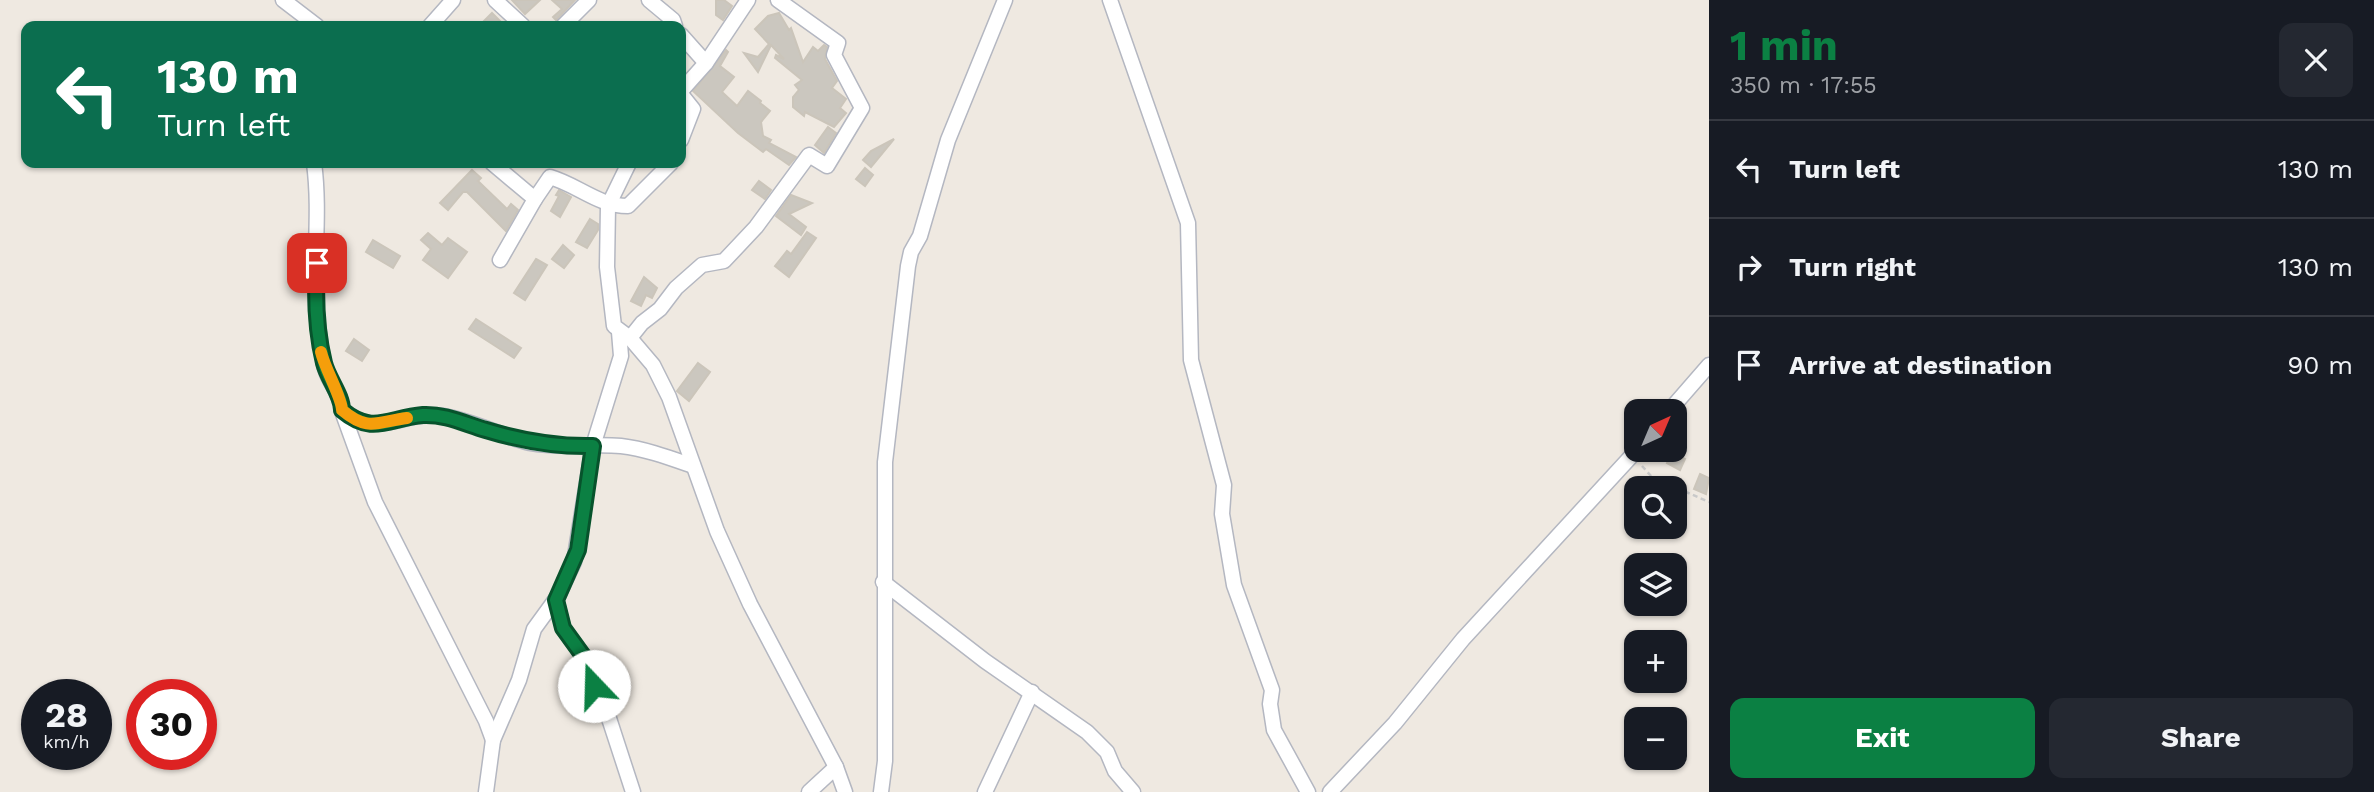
<!DOCTYPE html>
<html lang="en">
<head>
<meta charset="utf-8">
<style>
  body { margin:0; font-family:"Work Sans",sans-serif; background:#242831; color:#f1f3f6; height:100vh; display:flex; flex-direction:column; font-size:26px; white-space:nowrap }
  * { box-sizing:border-box; margin:0 }
  p { font-size:23px; color:#9ea1a6 }
  .icon { flex:none; width:38px; height:38px; fill:none; stroke:currentColor; stroke-width:2; stroke-linecap:round; stroke-linejoin:round }
  .map { position:relative; flex:1; overflow:hidden }
  .drawer { display:flex; flex-direction:column; background:#171b24; width:665px }
  .drawer>* { flex:none }
  .hud { position:absolute; left:21px; top:21px; width:665px; height:147px; border-radius:14px; box-shadow:0 2px 5px #0004; background:#0b6e4f; color:#fff; overflow:hidden }
  .needle { width:46px; rotate:44deg }
  .buttons { position:absolute; left:1624px; top:399px; display:grid; gap:14px }
  .buttons a { display:grid; place-items:center; width:63px; height:63px; border-radius:14px; background:#171b24; box-shadow:0 2px 5px #0004; font-size:35px }
  .speed { position:absolute; left:21px; top:679px; display:flex; gap:14px; font-size:35px; font-weight:700; text-align:center }
  .speed>* { display:grid; place-content:center; width:91px; height:91px; border-radius:50%; background:#171b24; box-shadow:0 2px 5px #0004; line-height:1 }
  .speed small { font-size:18px; font-weight:400 }
  .speed .limit { border:10px solid #d22; background:#fff; color:#111 }
  .pin { position:absolute; display:grid; place-items:center; width:60px; height:60px; color:#fff; margin:-30px; border-radius:14px; box-shadow:0 4px 10px #0006 }
  .me { position:absolute; width:77px; margin:-38px; rotate:339deg; stroke-linejoin:round; filter:drop-shadow(0 0 5px #0008) }
  .turn { display:flex; align-items:center; gap:24px; height:147px; padding:0 21px; font-size:32px }
  .turn .icon { width:91px; height:91px; stroke-width:2.5 }
  .turn b { display:block; font-size:49px; line-height:60px }
  .round { display:grid; place-items:center; flex:none; width:74px; height:74px; border-radius:14px; background:#242831 }
  .overview { display:flex; align-items:center; justify-content:space-between; height:119px; padding:0 21px }
  h1 { font-size:42px; font-weight:700; line-height:52px; color:#0b8043 }
  .primary-button { display:flex; gap:14px; margin-top:auto; padding:14px 21px }
  .primary-button a { flex:1; height:80px; border-radius:14px; background:#0b8043; color:#fff; font-size:28px; font-weight:700; line-height:80px; text-align:center }
  .primary-button a+a { background:#242831; color:#f1f3f6 }
  ul { padding:0; list-style:none }
  li { display:flex; align-items:center; gap:21px; height:98px; padding:0 21px; border-top:2px solid #363941 }
  li div { flex:1 }
  li b { display:block; font-size:26px }
  li em { font-style:normal }
  main { display:flex; flex:1; min-height:0 }
  .map>svg:first-child { display:block }
  .building { fill:#cbc7bf; stroke:#cbc5ba; stroke-width:2 }
  .lines { fill:none; stroke-linecap:round; stroke-linejoin:round }
  .minor-casing { stroke:#b4b7c1; stroke-width:17 }
  .path { stroke:#c9c9c9; stroke-width:2.5; stroke-dasharray:5 3.5; stroke-linecap:butt }
  .minor { stroke:#fff; stroke-width:14 }
  .route-casing { stroke:#07532c; stroke-width:18 }
  .route { stroke:#0b8043; stroke-width:12 }
  .slow { stroke:#f59e0b; stroke-width:12 }
</style>
</head>
<body>
<main>
<div class="map">
<svg width="1709" height="792" viewBox="0 0 1709 792">
  <rect width="100%" height="100%" fill="#efe9e1"/>
  <!-- building -->
  <g class="building">
    <path d="M512,0h28l-15,14z"/>
    <path d="M552,0h23l-19,20 -3,-3 9,-8z"/>
    <path d="M716,0h8l8,6 -9,14 -7,-5z"/>
    <path d="M492,13l13,13h-26z"/>
    <path d="M779,13l10,17 2,-2 12,34 10,-15 5,4 6,-6 3,2 -2,12 12,22 -5,7 14,11 -6,9 6,5 -12,14 -29,-15 -1,4 -11,-9v-10l6,-7 -4,-5 7,-5 -27,-22 1,-3 8,4 -13,-14 -13,27 -14,-19 14,4 11,-13 -14,-15 13,-13z"/>
    <path d="M726,50l2,2 -8,14 14,11 -12,15 15,14 11,-15 13,10 -1,2 10,8 -9,11 2,14 8,4 -2,3 27,14 -7,8 -23,-16 -3,3 -25,-19 -45,-42z"/>
    <path d="M828,127l8,6 -12,20 -9,-8z"/>
    <path d="M894,139l-23,28 -8,-7 8,-9z"/>
    <path d="M865,168l8,7 -8,11 -9,-7z"/>
    <path d="M472,170l9,8 -3,3 29,28 4,-5 7,6 -12,21 -39,-39h-4l-15,18 -8,-7z"/>
    <path d="M759,181l12,9 -6,9 -13,-9z"/>
    <path d="M559,190l12,7 -11,20 -9,-6 8,-15 -3,-1z"/>
    <path d="M791,195l21,8 -23,11 17,13 -5,8 -25,-19z"/>
    <path d="M590,219l8,5v6l-11,18 -11,-6z"/>
    <path d="M807,232l9,6 -27,39 -14,-11 12,-15 4,3z"/>
    <path d="M428,233l14,12 6,-7 19,14 -19,26 -25,-18 8,-11 -10,-9z"/>
    <path d="M373,240l27,16 -7,12 -27,-16z"/>
    <path d="M563,245l11,10 -10,13 -12,-9z"/>
    <path d="M536,259l11,6 -22,35 -11,-7z"/>
    <path d="M644,277l13,11 -5,10 -6,-3 -5,11 -10,-5z"/>
    <path d="M476,319l45,29 -7,10 -45,-29z"/>
    <path d="M354,339l15,11 -7,11 -16,-10z"/>
    <path d="M698,363l12,9 -21,29 -12,-10z"/>
    <path d="M1673,453l12,6 -5,11 -13,-7z"/>
    <path d="M1700,474l9,4 -3,16 -12,-5z"/>
  </g>
  <g class="lines">
    <defs>
      <g id="minor">
        <path d="M283,0l34,26"/>
        <path d="M495,0l28,26"/>
        <path d="M649,0l24,20 2,6"/>
        <path d="M1110,0l78,223 3,137 33,125 -2,29 12,71 38,105 -2,14 4,26 34,62"/>
        <path d="M430,26l23,-26"/>
        <path d="M563,26l26,-26"/>
        <path d="M681,35l25,28"/>
        <path d="M681,91l25,-28 42,-63"/>
        <path d="M681,94l12,15 -12,31"/>
        <path d="M314,163c7,52 -2,103 3,155 2,18 4,36 9,53 4,13 16,25 16,39 36,30 60,0 101,6 30,5 58,20 87,27 31,6 61,0 91,3 25,3 49,12 72,20"/>
        <path d="M492,163l43,36 15,-22c28,8 48,29 78,29l43,-43"/>
        <path d="M629,163l-21,43 -1,61 7,59 16,12 23,27 16,32 48,134 33,73 86,163 9,25"/>
        <path d="M500,260l35,-61"/>
        <path d="M630,338l12,-15 18,-14 16,-21 26,-23 22,-4 32,-34 53,-72 18,11 35,-58 -28,-53 4,-12 -60,-43"/>
        <path d="M342,411l33,91 111,219 7,19"/>
        <path d="M1669,411l40,-46"/>
        <path d="M883,582l102,79 102,71 20,20 8,19 18,21"/>
        <path d="M556,599l7,29 21,29 12,34 8,12 29,89"/>
        <path d="M486,792l7,-52 26,-60 15,-51 24,-33 16,-34 19,-116 28,-90 -2,-24"/>
        <path d="M809,792l27,-25"/>
        <path d="M881,792l4,-31v-299l23,-196 3,-14 9,-16 28,-96 57,-140"/>
        <path d="M985,792l47,-100"/>
        <path d="M1330,792l65,-69 68,-84 174,-189"/>
      </g>
    </defs>
    <!-- minor casing -->
    <use href="#minor" class="minor-casing"/>
    <!-- path -->
    <path class="path" d="M1642,466l10,11 57,25"/>
    <!-- minor -->
    <use href="#minor" class="minor"/>
  </g>
  <g class="lines">
    <defs>
      <path id="route" d="M317,263c-2,33 -1,68 7,100 4,16 18,32 18,47 31,26 46,8 81,5 23,-1 42,9 63,15 36,11 69,17 107,16l-15,104 -22,50 7,28 21,29 10,29"/>
    </defs>
    <!-- route casing -->
    <use href="#route" class="route-casing"/>
    <!-- route -->
    <use href="#route" class="route"/>
    <!-- slow -->
    <path class="slow" d="M321,352c4,17 21,46 21,58 26,22 35,12 65,8"/>
  </g>
</svg>
<div class="buttons">
<a><svg class="needle" viewBox="-14 -14 28 28"><path d="M0-13l5 13h-10z" fill="#e53935"/><path d="M0 13l5-13h-10z" fill="#9ea1a6"/></svg></a>
<a><svg class="icon" aria-label="search" viewBox="0 0 24 24"><circle cx="10" cy="10" r="6"/><path d="M15 15l6 6"/></svg></a>
<a><svg class="icon" aria-label="layers" viewBox="0 0 24 24"><path d="M12 4l9 5-9 5-9-5zM3 14l9 5 9-5"/></svg></a>
<a>+</a>
<a>−</a>
</div>
<div class="speed"><div>28<small>km/h</small></div><div class="limit">30</div></div>
<div class="pin" style="left:317px;top:263px;background:#d93025"><svg class="icon" aria-label="arrive" viewBox="0 0 24 24"><path d="M6 21V4h12l-3 4 3 4H6"/></svg></div>
<svg class="me" style="left:594px;top:686px" viewBox="-20 -20 40 40"><circle r="19" fill="#fff"/><path d="M0-13L10 11 0 6-10 11z" fill="#0b8043"/></svg>
<div class="hud">
<div class="turn"><svg class="icon" aria-label="left" viewBox="0 0 24 24"><path d="M17 20v-9H6M10 6l-5 5 5 5"/></svg><div><b>130 m</b>Turn left</div></div>
</div>
</div>
<section class="drawer">
<div class="overview"><div><h1>1 min</h1><p>350 m · 17:55</p></div><a class="round"><svg class="icon" aria-label="close" viewBox="0 0 24 24"><path d="M6 6l12 12M18 6L6 18"/></svg></a></div>
<ul>
<li><svg class="icon" aria-label="left" viewBox="0 0 24 24"><path d="M17 20v-9H6M10 6l-5 5 5 5"/></svg><div><b>Turn left</b></div><em>130 m</em></li>
<li><svg class="icon" aria-label="right" viewBox="0 0 24 24"><path d="M7 20v-9h11M14 6l5 5-5 5"/></svg><div><b>Turn right</b></div><em>130 m</em></li>
<li><svg class="icon" aria-label="arrive" viewBox="0 0 24 24"><path d="M6 21V4h12l-3 4 3 4H6"/></svg><div><b>Arrive at destination</b></div><em>90 m</em></li>
</ul>
<div class="primary-button"><a>Exit</a><a>Share</a></div>
</section>
</main>
</body>
</html>
